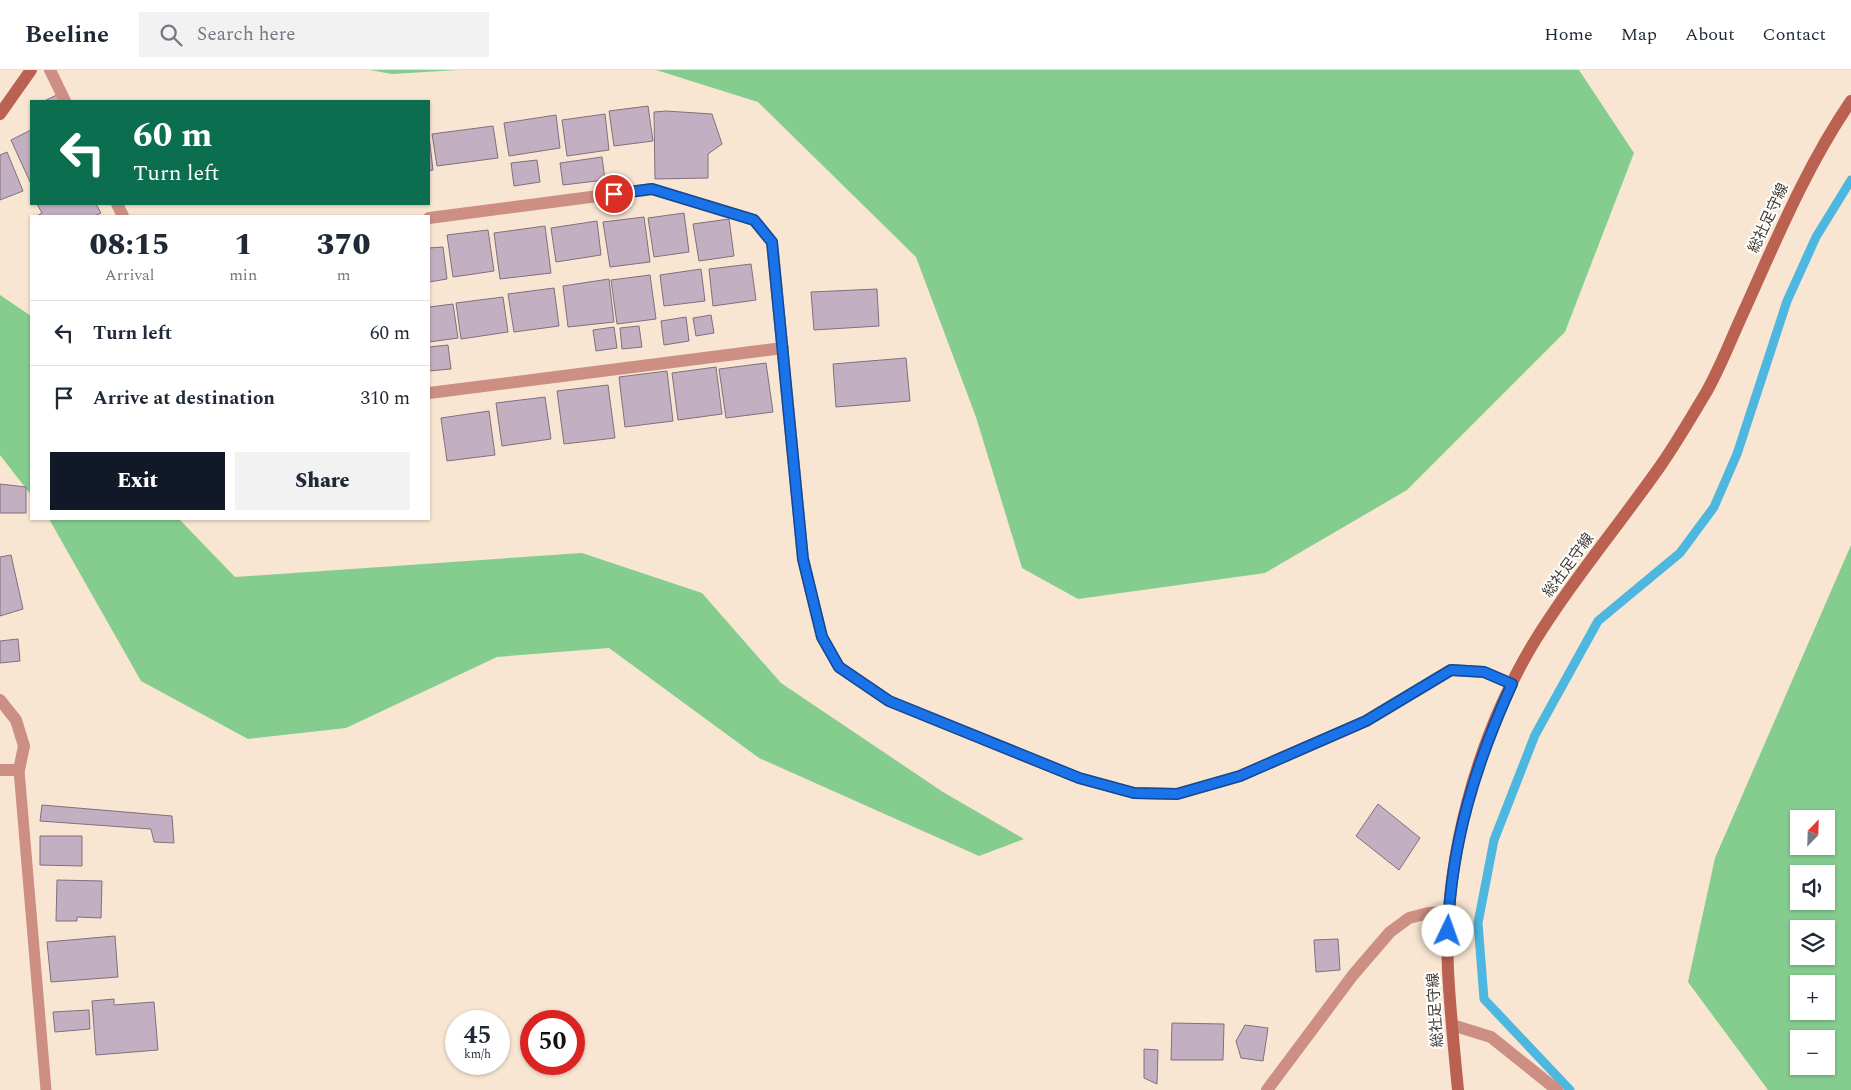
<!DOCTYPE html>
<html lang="en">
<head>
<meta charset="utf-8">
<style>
  body { margin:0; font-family:Spectral,"Noto Sans JP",serif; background:#f2f2f3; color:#1f2937; height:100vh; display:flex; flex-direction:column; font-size:19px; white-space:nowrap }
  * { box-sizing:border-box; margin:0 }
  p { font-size:16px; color:#747a83 }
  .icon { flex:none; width:28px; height:28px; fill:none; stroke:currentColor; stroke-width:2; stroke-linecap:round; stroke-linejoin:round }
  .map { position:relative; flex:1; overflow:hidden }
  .details { position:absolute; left:30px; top:145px; width:400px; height:305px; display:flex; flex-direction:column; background:#fff; border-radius:0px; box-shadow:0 1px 4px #0004 }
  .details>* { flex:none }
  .guide { position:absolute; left:30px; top:30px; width:400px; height:105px; border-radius:0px; box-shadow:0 1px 4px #0004; background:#0b6e4f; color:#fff; overflow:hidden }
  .needle { width:32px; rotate:23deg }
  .buttons { position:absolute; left:1790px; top:740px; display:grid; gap:10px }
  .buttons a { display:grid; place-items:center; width:45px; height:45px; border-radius:0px; background:#fff; box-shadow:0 1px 4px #0004; font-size:25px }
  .speed { position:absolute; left:445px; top:940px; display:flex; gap:10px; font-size:25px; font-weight:700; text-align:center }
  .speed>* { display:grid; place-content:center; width:65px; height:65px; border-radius:50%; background:#fff; box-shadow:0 1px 4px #0004; line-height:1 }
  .speed small { font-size:12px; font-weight:400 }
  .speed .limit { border:8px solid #d22; background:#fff; color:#111 }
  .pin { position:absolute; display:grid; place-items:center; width:42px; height:42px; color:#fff; margin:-21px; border:2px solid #fff; border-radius:50%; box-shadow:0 1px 5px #0007 }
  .me { position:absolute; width:55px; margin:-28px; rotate:3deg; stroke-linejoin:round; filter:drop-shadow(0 0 4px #0008) }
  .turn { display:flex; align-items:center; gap:18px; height:105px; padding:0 20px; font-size:22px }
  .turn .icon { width:65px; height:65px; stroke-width:2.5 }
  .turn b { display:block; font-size:35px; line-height:42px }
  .eta { display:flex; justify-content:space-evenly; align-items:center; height:85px; text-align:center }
  .eta b { font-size:30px; font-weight:800; line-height:35px }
  .cta { display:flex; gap:10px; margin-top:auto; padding:10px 20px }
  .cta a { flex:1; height:58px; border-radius:0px; background:#111827; color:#fff; font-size:20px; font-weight:800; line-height:58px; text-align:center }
  .cta a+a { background:#f2f2f3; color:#1f2937 }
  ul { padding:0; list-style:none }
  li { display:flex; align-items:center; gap:15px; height:65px; padding:0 20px; border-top:1px solid #e0e1e3 }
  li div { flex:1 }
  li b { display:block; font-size:19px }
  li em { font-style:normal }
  header { display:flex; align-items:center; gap:30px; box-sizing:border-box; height:70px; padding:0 25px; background:#fff; border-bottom:1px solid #e0e1e3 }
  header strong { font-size:24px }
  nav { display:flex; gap:28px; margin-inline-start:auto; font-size:18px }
  .search { width:350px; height:45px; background:#f2f2f3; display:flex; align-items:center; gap:12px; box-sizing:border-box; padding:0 18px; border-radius:0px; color:#747a83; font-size:19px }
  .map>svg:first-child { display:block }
  .forest { fill:#85cc8f; fill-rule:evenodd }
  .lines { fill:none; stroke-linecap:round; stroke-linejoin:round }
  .stream { stroke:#4db7e0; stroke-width:9 }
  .building { fill:#c3afc2; stroke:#816e7f }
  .lane { stroke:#cd8f83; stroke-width:11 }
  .street { stroke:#cd8f83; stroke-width:12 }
  .secondary { stroke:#ba6151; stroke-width:12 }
  .route-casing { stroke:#114b97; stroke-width:12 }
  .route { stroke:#1a73e8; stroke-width:9 }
  .labels { text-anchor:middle; stroke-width:4; stroke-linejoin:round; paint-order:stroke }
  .street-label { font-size:15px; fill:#413a32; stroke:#fff }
</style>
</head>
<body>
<header>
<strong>Beeline</strong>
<div class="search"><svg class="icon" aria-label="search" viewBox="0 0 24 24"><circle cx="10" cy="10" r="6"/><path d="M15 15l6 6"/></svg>Search here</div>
<nav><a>Home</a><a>Map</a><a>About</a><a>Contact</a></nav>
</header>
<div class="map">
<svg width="1851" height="1020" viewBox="0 0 1851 1020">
  <rect width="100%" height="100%" fill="#f9e6d2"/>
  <!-- forest -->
  <g class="forest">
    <path d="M370,0h88l-66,4z"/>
    <path d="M656,0h923l55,83 -69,179 -158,158 -142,83 -187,26 -56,-31 -46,-151 -60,-160 -158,-155z"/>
    <path d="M0,225l31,21v179l-31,-40z"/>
    <path d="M49,449h130l56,58 347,-24 120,40 79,90 162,109 81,47 -45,17 -220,-98 -150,-110 -112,9 -151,71 -98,11 -107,-58z"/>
    <path d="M1851,475v545h-83l-80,-108 27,-124zM1799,749h27v27h-27zM1799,804h27v27h-27zM1799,859h27v27h-27zM1799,914h27v27h-27zM1799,969h27v27h-27z"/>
  </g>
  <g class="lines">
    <!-- stream -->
    <path class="stream" d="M1570,1020l-86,-91 -6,-76 16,-83 41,-105 63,-114 82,-68 34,-46 23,-53 50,-153 29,-64 35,-57"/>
  </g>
  <!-- building -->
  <g class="building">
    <path d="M59,24l3,7h-18z"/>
    <path d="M648,36l5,35 -39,5 -5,-35z"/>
    <path d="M666,41l46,3 10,30 -14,10v24l-53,1 -1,-67z"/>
    <path d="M605,44l4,36 -42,6 -5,-36z"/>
    <path d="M556,45l4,33 -51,8 -5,-33z"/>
    <path d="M493,56l5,32 -61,8 -5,-32z"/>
    <path d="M31,60v54l-20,-44z"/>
    <path d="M429,66l4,34 -4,1z"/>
    <path d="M7,82l16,39 -23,9v-45z"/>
    <path d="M602,87l3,23 -42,5 -3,-22z"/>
    <path d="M537,90l3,22 -26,4 -3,-23z"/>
    <path d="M37,134h59l5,9 -7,3h-57l5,-3z"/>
    <path d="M684,143l5,39 -35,5 -6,-39z"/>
    <path d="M644,147l6,45 -40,5 -7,-45z"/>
    <path d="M729,149l5,37 -35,5 -6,-37z"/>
    <path d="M597,151l4,34 -45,7 -5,-34z"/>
    <path d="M545,156l6,47 -51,6 -6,-46z"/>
    <path d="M488,160l6,41 -41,6 -6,-42z"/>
    <path d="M443,177l4,32 -18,3v-34z"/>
    <path d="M751,194l5,36 -43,6 -4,-37z"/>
    <path d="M701,199l4,32 -41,5 -4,-31z"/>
    <path d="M650,205l6,44 -39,5 -6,-44z"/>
    <path d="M609,209l5,43 -46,5 -5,-41z"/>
    <path d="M554,218l5,38 -45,6 -6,-38z"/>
    <path d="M877,219l2,37 -65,4 -3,-38z"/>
    <path d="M503,227l5,35 -47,7 -5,-36z"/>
    <path d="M453,234l5,34 -29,4v-35z"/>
    <path d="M711,245l3,18 -18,3 -3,-18z"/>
    <path d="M686,247l3,24 -25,4 -3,-24z"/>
    <path d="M639,256l3,21 -20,2 -2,-21z"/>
    <path d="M614,257l3,21 -21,3 -3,-21z"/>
    <path d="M448,275l3,24 -22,2v-24z"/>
    <path d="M906,288l4,43 -74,6 -3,-43z"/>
    <path d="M766,293l7,49 -47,6 -7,-49z"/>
    <path d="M716,297l6,47 -44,6 -6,-47z"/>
    <path d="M667,301l6,50 -48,6 -6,-50z"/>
    <path d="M608,315l7,53 -51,6 -7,-53z"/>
    <path d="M545,327l6,42 -49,7 -6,-43z"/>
    <path d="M489,341l6,44 -48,6 -6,-43z"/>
    <path d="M0,414l26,3v26h-26z"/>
    <path d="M11,485l12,54 -23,7v-59z"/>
    <path d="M18,569l2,22 -20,2v-22z"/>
    <path d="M1378,734l42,34 -21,32 -43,-34z"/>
    <path d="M42,735l130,11 2,27 -20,-1 -3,-13 -111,-8z"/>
    <path d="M40,766h42v30l-42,-1z"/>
    <path d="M57,810l45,1 -1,37 -24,-1v4h-21z"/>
    <path d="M115,866l3,41 -67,5 -4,-40z"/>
    <path d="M1338,869l2,31 -24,2 -2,-32z"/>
    <path d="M114,929v6l40,-3 4,48 -62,5 -4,-54z"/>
    <path d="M89,940l1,19 -35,3 -2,-20z"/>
    <path d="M1172,953l52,1 -1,36h-52z"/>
    <path d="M1245,955l23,3 -5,33 -22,-3 -5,-17z"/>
    <path d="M1144,979l14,1 -1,34 -13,-6z"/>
  </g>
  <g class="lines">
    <!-- lane -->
    <path class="lane" d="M19,700l27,320"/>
    <!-- street -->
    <g class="street">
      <path d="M50,0l15,31"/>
      <path d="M117,134l6,12"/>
      <path d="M429,148l223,-29 102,31 18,22 31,317 19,78 17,30 50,34 190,77 55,15 43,1 63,-18 126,-55 85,-51 33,2 28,12"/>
      <path d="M429,323l354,-45"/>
      <path d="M0,630l16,20 8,26 -5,24h-19"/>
      <path d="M1452,955l39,12 66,53"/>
      <path d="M1267,1020l86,-115 37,-43 19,-14 19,-5 21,-1"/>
    </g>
    <!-- secondary -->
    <g class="secondary">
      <path d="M0,44l31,-44"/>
      <path d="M1458,1020c-4,-40 -8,-80 -10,-120 -5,-110 29,-232 85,-326 38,-62 86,-119 128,-179 16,-23 31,-49 46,-74 14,-25 25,-54 37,-80 33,-73 62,-144 107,-210"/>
    </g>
  </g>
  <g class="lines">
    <defs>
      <path id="route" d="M614,124l38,-5 102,31 18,22 31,317 19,78 17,30 50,34 190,77 55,15 43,1 63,-18 126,-55 85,-51 33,2 28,12c-36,79 -61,159 -64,247"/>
    </defs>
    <!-- route casing -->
    <use href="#route" class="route-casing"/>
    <!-- route -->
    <use href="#route" class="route"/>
  </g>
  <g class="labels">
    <!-- street labels -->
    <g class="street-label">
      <text transform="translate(1768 148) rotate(-65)" y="5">総社足守線</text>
      <text transform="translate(1568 495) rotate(-54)" y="5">総社足守線</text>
      <text transform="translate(1435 940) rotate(-94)" y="5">総社足守線</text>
    </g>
  </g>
</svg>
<div class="buttons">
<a><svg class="needle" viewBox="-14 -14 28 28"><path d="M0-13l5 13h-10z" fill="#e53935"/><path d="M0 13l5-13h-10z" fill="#747a83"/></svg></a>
<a><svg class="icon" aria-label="sound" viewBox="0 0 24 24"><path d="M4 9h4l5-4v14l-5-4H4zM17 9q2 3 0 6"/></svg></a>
<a><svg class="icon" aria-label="layers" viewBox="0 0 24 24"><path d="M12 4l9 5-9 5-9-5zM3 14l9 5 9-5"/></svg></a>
<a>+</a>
<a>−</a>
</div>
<div class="speed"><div>45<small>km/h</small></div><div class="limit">50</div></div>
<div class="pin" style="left:614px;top:124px;background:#d93025"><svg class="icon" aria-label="arrive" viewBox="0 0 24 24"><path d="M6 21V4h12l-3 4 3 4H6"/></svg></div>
<svg class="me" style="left:1448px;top:861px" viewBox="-20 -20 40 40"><circle r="19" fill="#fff"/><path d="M0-13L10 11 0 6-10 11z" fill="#1a73e8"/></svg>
<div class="guide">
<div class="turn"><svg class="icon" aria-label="left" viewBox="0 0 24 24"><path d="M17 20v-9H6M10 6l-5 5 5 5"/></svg><div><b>60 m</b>Turn left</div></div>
</div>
<section class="details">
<div class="eta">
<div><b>08:15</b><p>Arrival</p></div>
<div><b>1</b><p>min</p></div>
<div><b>370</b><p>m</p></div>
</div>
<ul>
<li><svg class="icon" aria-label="left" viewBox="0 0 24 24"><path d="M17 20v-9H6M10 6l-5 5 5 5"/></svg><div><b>Turn left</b></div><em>60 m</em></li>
<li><svg class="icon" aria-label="arrive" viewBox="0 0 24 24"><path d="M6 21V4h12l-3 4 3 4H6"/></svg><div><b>Arrive at destination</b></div><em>310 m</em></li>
</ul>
<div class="cta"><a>Exit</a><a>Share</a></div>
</section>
</div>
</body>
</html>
